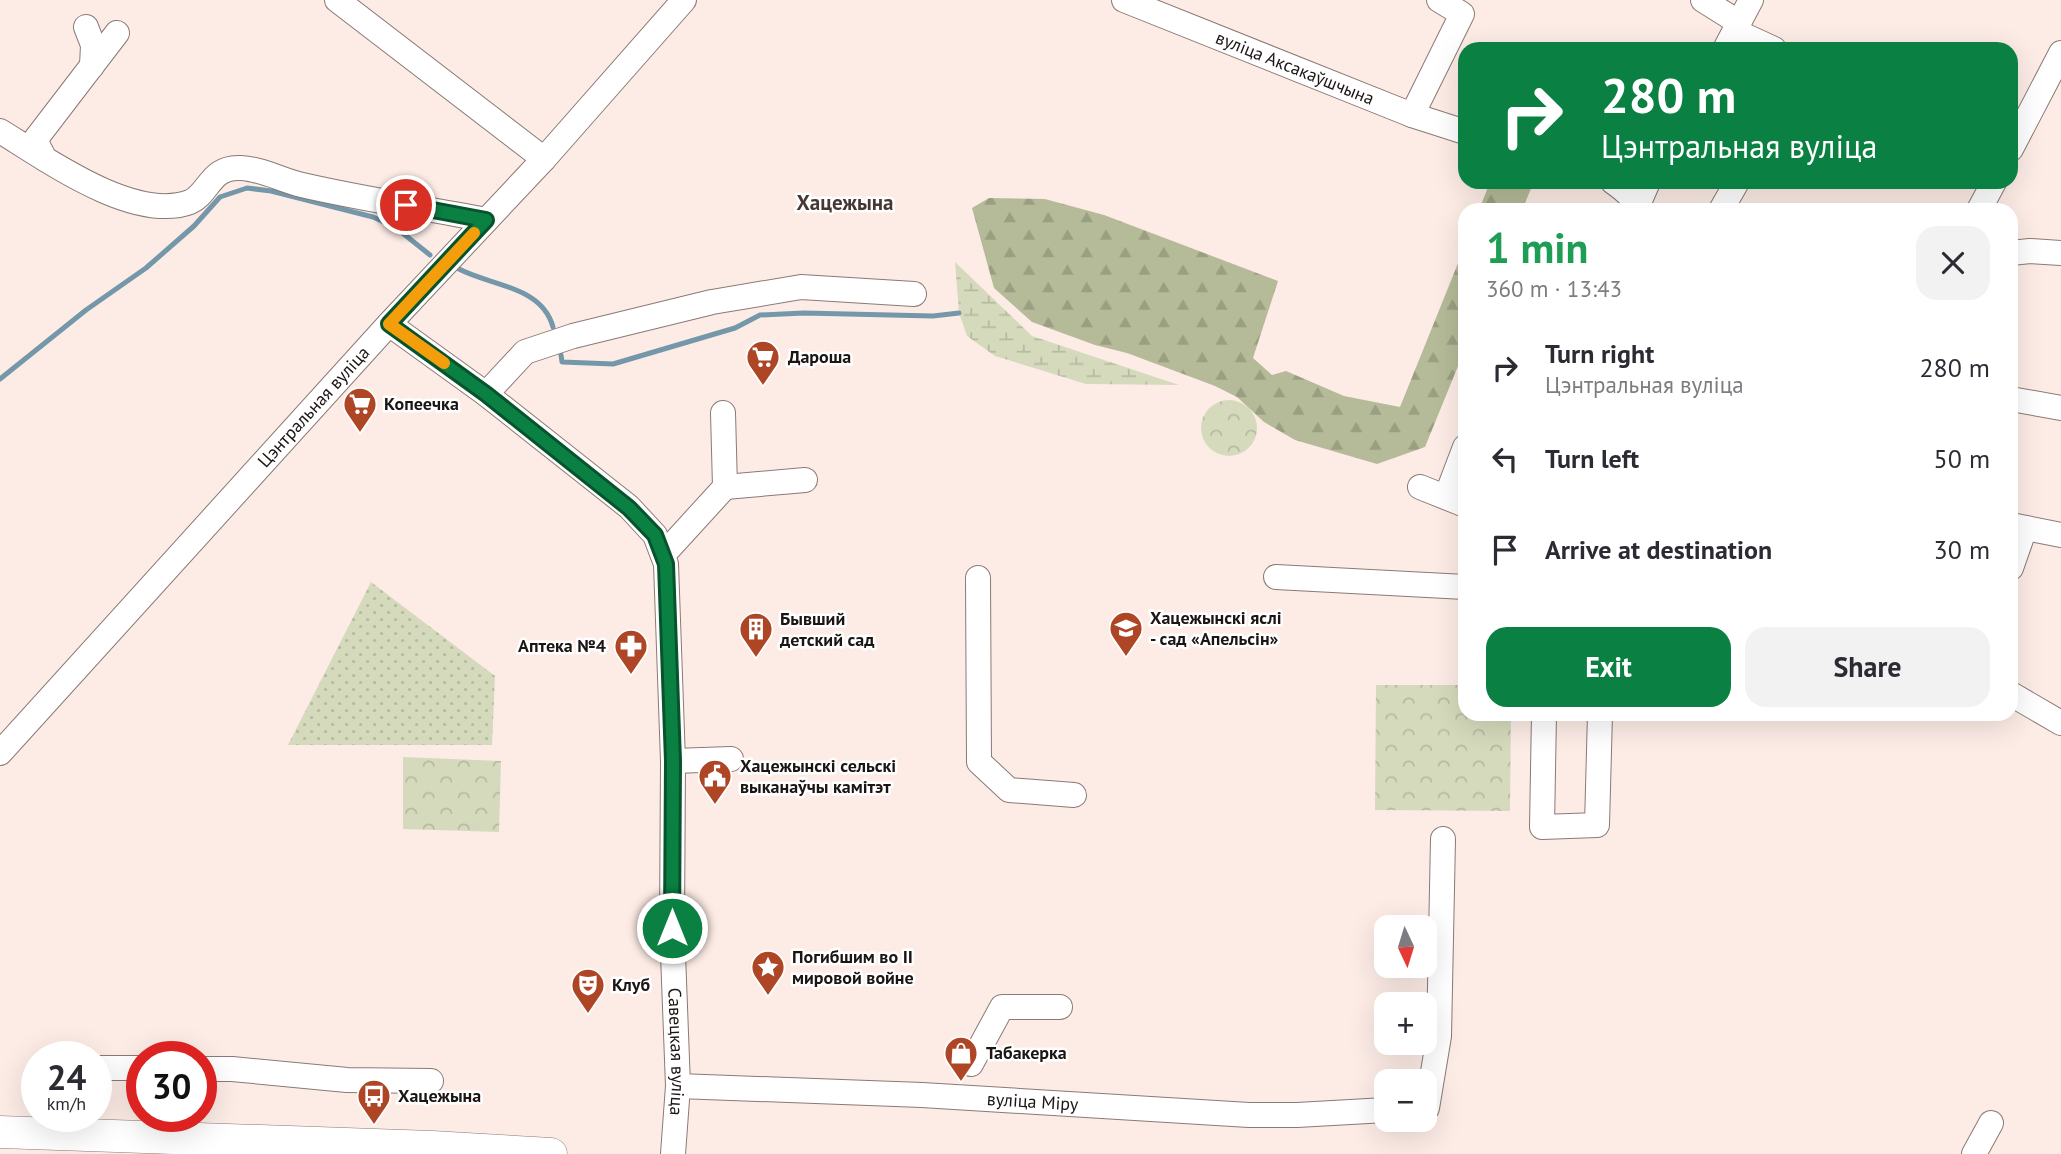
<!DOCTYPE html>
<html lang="en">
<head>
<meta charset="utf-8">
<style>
  body { margin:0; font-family:"PT Sans",sans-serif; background:#f2f2f3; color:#2b2b33; height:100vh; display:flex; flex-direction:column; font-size:26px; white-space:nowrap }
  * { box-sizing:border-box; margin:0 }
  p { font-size:23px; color:#7c7c81 }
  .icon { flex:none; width:38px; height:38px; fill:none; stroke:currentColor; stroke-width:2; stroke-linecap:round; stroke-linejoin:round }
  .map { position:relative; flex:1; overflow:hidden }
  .sheet { position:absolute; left:1458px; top:203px; width:560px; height:518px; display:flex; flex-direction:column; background:#fff; border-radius:21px; box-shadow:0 7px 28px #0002 }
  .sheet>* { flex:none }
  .hud { position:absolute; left:1458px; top:42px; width:560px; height:147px; border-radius:21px; box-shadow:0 7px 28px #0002; background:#0b8043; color:#fff; overflow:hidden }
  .needle { width:46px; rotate:176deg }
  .controls { position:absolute; left:1374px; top:915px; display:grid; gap:14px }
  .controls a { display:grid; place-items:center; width:63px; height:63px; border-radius:14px; background:#fff; box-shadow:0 7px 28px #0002; font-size:35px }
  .speed { position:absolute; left:21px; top:1041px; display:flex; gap:14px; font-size:35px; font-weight:700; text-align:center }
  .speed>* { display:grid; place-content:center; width:91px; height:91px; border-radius:50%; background:#fff; box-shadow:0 7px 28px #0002; line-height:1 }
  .speed small { font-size:18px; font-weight:400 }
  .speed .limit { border:10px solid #d22; background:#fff; color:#111 }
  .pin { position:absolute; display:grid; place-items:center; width:60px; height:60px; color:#fff; margin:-30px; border:4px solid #fff; border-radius:50%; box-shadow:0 2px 7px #0007 }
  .me { position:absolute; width:77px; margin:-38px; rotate:0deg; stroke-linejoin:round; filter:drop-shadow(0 0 5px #0008) }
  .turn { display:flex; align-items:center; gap:24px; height:147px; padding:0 28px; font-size:32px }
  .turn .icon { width:91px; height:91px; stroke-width:2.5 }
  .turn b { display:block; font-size:49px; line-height:60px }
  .round { display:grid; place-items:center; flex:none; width:74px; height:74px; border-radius:21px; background:#f2f2f3 }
  .head { display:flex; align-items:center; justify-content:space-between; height:119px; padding:0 28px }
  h1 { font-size:42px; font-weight:700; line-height:52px; color:#1e9e55 }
  .action { display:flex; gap:14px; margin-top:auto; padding:14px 28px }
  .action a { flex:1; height:80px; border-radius:21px; background:#0b8043; color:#fff; font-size:28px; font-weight:700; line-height:80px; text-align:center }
  .action a+a { background:#f2f2f3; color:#2b2b33 }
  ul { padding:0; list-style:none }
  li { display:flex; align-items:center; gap:21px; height:91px; padding:0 28px }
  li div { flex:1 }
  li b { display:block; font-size:26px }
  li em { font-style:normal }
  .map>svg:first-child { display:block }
  .grass { fill:url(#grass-dots) }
  .forest { fill:url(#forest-firs) }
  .wetland { fill:url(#wetland-marsh) }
  .park { fill:url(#park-crowns) }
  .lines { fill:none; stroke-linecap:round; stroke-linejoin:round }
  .stream { stroke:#7497a9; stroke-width:5 }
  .minor-casing { stroke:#8a7a75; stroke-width:26 }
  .major-casing { stroke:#8a7a75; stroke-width:33 }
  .minor { stroke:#fff; stroke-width:24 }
  .major { stroke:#fff; stroke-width:32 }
  .route-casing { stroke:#07532c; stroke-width:18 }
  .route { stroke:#0b8043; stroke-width:12 }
  .slow { stroke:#f59e0b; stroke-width:12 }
  .labels { text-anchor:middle; stroke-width:5; stroke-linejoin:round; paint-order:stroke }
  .street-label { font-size:18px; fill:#1b1513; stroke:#fff }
  .poi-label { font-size:18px; font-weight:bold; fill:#1b1513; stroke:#fff; text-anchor:start }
  .quarter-label { font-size:21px; font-weight:bold; fill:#453833; stroke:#fff }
</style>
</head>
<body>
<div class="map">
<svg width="2061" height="1154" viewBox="0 0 2061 1154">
  <defs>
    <pattern id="grass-dots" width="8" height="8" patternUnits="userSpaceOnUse" patternTransform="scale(1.75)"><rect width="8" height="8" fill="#d5dabc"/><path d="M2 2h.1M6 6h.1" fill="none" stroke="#b6baa1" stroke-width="1.8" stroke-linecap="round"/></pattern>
    <pattern id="forest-firs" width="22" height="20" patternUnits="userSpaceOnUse" patternTransform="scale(1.75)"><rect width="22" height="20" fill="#b5ba98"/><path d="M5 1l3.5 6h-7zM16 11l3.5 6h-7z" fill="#9b9f82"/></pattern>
    <pattern id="wetland-marsh" width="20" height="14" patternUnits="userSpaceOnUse" patternTransform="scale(1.75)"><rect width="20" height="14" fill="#d5dabc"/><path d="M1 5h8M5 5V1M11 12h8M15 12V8" fill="none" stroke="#b6baa1"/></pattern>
    <pattern id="park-crowns" width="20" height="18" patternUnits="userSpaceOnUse" patternTransform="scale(1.75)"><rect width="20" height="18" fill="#d5dabc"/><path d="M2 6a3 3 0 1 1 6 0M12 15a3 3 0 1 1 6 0" fill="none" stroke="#b6baa1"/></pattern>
  </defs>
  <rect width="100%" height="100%" fill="#fdece6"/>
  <!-- grass -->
  <path class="grass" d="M371,582l124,94 -3,69h-204z"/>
  <!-- forest -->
  <g class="forest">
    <path d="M1490,182h39l4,2 -11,26h-43z"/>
    <path d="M989,198l56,1 59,16 174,66 -25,77 19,17 14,-4 58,25 56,11 65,-161v103l-40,98 -48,17 -82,-24 -31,-18 -27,-25 -22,-11 -88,-33 -32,-8 -63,-23 -38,-34 -22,-80z"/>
  </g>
  <!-- wetland -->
  <path class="wetland" d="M955,262l77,74 147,49 -93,-1 -91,-28 -28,-20 -8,-23z"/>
  <!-- park -->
  <g class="park">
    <circle cx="1229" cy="428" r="28"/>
    <path d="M1376,685h89v29h46l-1,97 -135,-1z"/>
    <path d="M403,757l98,4 -2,71 -96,-3z"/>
  </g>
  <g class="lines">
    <!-- stream -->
    <g class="stream">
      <path d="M459,269c32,17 83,17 94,58"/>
      <path d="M561,355l1,7 51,2 122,-36 25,-13 44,-2 129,3 26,-3"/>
      <path d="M0,379l86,-69 60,-42 48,-42 26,-29 27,-9 24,3 102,26 22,10 35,28"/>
    </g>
    <defs>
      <g id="minor">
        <path d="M337,0l207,159"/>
        <path id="s1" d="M1124,0l288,115 53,17"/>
        <path d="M1703,0l35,22"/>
        <path d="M86,27l7,18 -1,21"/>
        <path d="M1735,31l39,18"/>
        <path d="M1725,49l26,-49"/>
        <path d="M1412,115l50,-101 -23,-14"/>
        <path d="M0,131c46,28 134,92 190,71 19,-8 20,-36 51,-34 21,1 40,12 61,17 60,14 123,23 184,35"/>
        <path d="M2011,149l50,-96"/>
        <path d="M45,159l-10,-19 82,-107"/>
        <path d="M1613,182c10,7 22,16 26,28"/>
        <path d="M1638,205l10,-23"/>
        <path d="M1721,210l16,-28"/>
        <path d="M1979,210l15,-28"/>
        <path d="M2011,253l19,-2 31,2"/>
        <path id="s2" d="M389,324l97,70 143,113 26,28 11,29 7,197 -1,167 6,158 -5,68"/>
        <path d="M486,394l39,-42 48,-16 139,-34 89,-15 113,7"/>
        <path d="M2011,399l50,9"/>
        <path d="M725,487l80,-7"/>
        <path d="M1420,487l45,18"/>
        <path d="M1446,497l19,-50"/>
        <path d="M2011,525l50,10"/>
        <path d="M663,555l62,-68 -2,-74"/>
        <path d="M2011,568l14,-40"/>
        <path d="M1276,577l189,10"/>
        <path d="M978,578l1,184 30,28 65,5"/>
        <path d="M2011,694l50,29"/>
        <path d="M1544,714l-2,113 55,-2 3,-111"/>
        <path id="s3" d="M0,753l389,-429 155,-165 140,-159"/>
        <path d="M673,761l58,-2"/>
        <path d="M971,1064l31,-57h58"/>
        <path d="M96,1068h46"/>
        <path d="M201,1069h31l115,11 84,1"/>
        <path id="s4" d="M678,1086l244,9 327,20h48l89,-5"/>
        <path d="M1424,1108h3l12,-72 4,-197"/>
        <path d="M1974,1154l17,-31"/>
      </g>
      <path id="major" d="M0,1132l432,15 119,7"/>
    </defs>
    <!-- minor casing -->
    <use href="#minor" class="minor-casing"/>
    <!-- major casing -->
    <use href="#major" class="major-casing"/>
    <!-- minor -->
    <use href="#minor" class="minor"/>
    <!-- major -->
    <use href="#major" class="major"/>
  </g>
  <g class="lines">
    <defs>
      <path id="route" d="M406,205l80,15 -97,104 97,70 143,114 26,27 11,29 7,197 -1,167"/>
    </defs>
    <!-- route casing -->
    <use href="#route" class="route-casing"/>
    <!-- route -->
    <use href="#route" class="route"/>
    <!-- slow -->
    <path class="slow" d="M444,363l-55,-39 85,-91"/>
  </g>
  <!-- icons -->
  <defs>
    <symbol id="supermarket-pin" viewBox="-11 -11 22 30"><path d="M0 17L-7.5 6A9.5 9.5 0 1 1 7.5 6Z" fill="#ae4626" stroke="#fff"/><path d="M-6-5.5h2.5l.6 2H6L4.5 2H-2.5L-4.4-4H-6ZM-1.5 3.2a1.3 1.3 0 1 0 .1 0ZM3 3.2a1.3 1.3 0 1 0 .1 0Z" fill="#fff"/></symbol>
    <symbol id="school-pin" viewBox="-11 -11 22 30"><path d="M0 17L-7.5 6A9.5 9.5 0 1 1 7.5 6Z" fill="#ae4626" stroke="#fff"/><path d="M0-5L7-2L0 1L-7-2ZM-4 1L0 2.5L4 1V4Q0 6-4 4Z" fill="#fff"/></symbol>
    <symbol id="building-pin" viewBox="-11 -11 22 30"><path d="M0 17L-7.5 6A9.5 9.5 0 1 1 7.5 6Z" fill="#ae4626" stroke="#fff"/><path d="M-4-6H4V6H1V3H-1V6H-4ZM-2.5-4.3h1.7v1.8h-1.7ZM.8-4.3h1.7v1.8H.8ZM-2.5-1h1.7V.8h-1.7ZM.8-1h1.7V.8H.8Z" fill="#fff"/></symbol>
    <symbol id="pharmacy-pin" viewBox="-11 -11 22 30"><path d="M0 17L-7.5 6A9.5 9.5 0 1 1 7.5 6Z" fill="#ae4626" stroke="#fff"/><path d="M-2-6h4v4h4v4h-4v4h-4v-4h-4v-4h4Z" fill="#fff"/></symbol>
    <symbol id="civic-pin" viewBox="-11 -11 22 30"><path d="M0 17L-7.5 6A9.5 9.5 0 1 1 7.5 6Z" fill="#ae4626" stroke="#fff"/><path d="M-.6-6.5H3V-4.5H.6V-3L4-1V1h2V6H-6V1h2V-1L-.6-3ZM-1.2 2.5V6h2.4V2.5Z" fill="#fff"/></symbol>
    <symbol id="sight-pin" viewBox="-11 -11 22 30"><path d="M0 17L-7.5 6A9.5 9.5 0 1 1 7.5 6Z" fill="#ae4626" stroke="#fff"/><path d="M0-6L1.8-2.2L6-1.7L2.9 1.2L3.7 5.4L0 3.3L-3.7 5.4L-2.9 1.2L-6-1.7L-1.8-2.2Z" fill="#fff"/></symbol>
    <symbol id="theatre-pin" viewBox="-11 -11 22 30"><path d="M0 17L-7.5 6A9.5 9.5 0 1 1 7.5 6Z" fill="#ae4626" stroke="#fff"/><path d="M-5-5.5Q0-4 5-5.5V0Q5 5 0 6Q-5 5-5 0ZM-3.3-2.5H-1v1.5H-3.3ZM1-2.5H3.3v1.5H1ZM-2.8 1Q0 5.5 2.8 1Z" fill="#fff"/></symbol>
    <symbol id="shop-pin" viewBox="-11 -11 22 30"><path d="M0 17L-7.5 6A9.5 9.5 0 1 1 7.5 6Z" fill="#ae4626" stroke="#fff"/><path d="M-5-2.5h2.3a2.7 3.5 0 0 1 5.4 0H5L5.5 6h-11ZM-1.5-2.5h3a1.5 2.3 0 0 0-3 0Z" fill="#fff"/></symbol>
    <symbol id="bus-pin" viewBox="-11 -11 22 30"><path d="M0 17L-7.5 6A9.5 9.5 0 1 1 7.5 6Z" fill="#ae4626" stroke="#fff"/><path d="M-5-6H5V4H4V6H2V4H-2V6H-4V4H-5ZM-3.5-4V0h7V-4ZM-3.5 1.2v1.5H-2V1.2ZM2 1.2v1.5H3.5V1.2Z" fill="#fff"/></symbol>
  </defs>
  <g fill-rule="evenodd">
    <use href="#supermarket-pin" x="744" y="338" width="38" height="52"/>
    <use href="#supermarket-pin" x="341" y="385" width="38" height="52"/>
    <use href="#school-pin" x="1107" y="609" width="38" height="52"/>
    <use href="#building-pin" x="737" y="610" width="38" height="52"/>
    <use href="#pharmacy-pin" x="612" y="627" width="38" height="52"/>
    <use href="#civic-pin" x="696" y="757" width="38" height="52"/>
    <use href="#sight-pin" x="749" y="948" width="38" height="52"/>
    <use href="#theatre-pin" x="569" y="966" width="38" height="52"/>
    <use href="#shop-pin" x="942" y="1034" width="38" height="52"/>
    <use href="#bus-pin" x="355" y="1077" width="38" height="52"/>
  </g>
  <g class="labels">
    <!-- street labels -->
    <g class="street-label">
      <text dy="6" stroke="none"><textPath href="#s1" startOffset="184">вуліца Аксакаўшчына</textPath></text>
      <text dy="6" stroke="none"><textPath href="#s3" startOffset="467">Цэнтральная вуліца</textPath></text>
      <text dy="6" stroke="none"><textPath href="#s2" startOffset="859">Савецкая вуліца</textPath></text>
      <text dy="6" stroke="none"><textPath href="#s4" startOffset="355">вуліца Міру</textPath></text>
    </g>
    <!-- poi labels -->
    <g class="poi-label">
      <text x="788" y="363">Дароша</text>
      <text x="384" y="410">Копеечка</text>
      <text x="1150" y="624">Хацежынскі яслі<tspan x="1150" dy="21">- сад «Апельсін»</tspan></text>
      <text x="780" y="625">Бывший<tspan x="780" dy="21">детский сад</tspan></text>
      <text x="606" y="652" text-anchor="end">Аптека №4</text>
      <text x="740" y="772">Хацежынскі сельскі<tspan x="740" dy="21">выканаўчы камітэт</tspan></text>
      <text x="792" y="963">Погибшим во II<tspan x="792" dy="21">мировой войне</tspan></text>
      <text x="612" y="991">Клуб</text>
      <text x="986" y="1059">Табакерка</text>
      <text x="398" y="1102">Хацежына</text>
    </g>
    <!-- quarter labels -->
    <g class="quarter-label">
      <text x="845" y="210">Хацежына</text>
    </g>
  </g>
</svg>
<div class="controls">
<a><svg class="needle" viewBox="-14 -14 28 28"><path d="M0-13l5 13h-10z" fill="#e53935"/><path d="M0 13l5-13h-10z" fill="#7c7c81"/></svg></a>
<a>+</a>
<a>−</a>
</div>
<div class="speed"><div>24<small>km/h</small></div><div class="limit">30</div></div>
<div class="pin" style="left:406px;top:205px;background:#d93025"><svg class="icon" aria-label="arrive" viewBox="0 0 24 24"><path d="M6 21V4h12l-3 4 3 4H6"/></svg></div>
<svg class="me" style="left:672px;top:928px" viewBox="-20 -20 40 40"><circle r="17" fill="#0b8043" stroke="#fff" stroke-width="3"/><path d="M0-11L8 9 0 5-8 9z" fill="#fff"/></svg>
<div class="hud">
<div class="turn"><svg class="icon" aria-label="right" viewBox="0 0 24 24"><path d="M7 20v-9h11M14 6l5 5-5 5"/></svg><div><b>280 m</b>Цэнтральная вуліца</div></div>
</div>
<section class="sheet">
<div class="head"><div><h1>1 min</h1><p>360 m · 13:43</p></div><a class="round"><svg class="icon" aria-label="close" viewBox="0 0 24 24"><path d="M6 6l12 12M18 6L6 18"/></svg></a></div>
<ul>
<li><svg class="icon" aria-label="right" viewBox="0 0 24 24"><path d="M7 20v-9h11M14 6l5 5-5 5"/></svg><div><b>Turn right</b><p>Цэнтральная вуліца</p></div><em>280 m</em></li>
<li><svg class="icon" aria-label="left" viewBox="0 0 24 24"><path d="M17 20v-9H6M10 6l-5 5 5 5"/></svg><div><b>Turn left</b></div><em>50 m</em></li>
<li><svg class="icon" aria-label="arrive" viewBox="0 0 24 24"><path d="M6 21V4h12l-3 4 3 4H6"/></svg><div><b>Arrive at destination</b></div><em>30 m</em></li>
</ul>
<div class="action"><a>Exit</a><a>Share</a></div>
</section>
</div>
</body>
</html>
